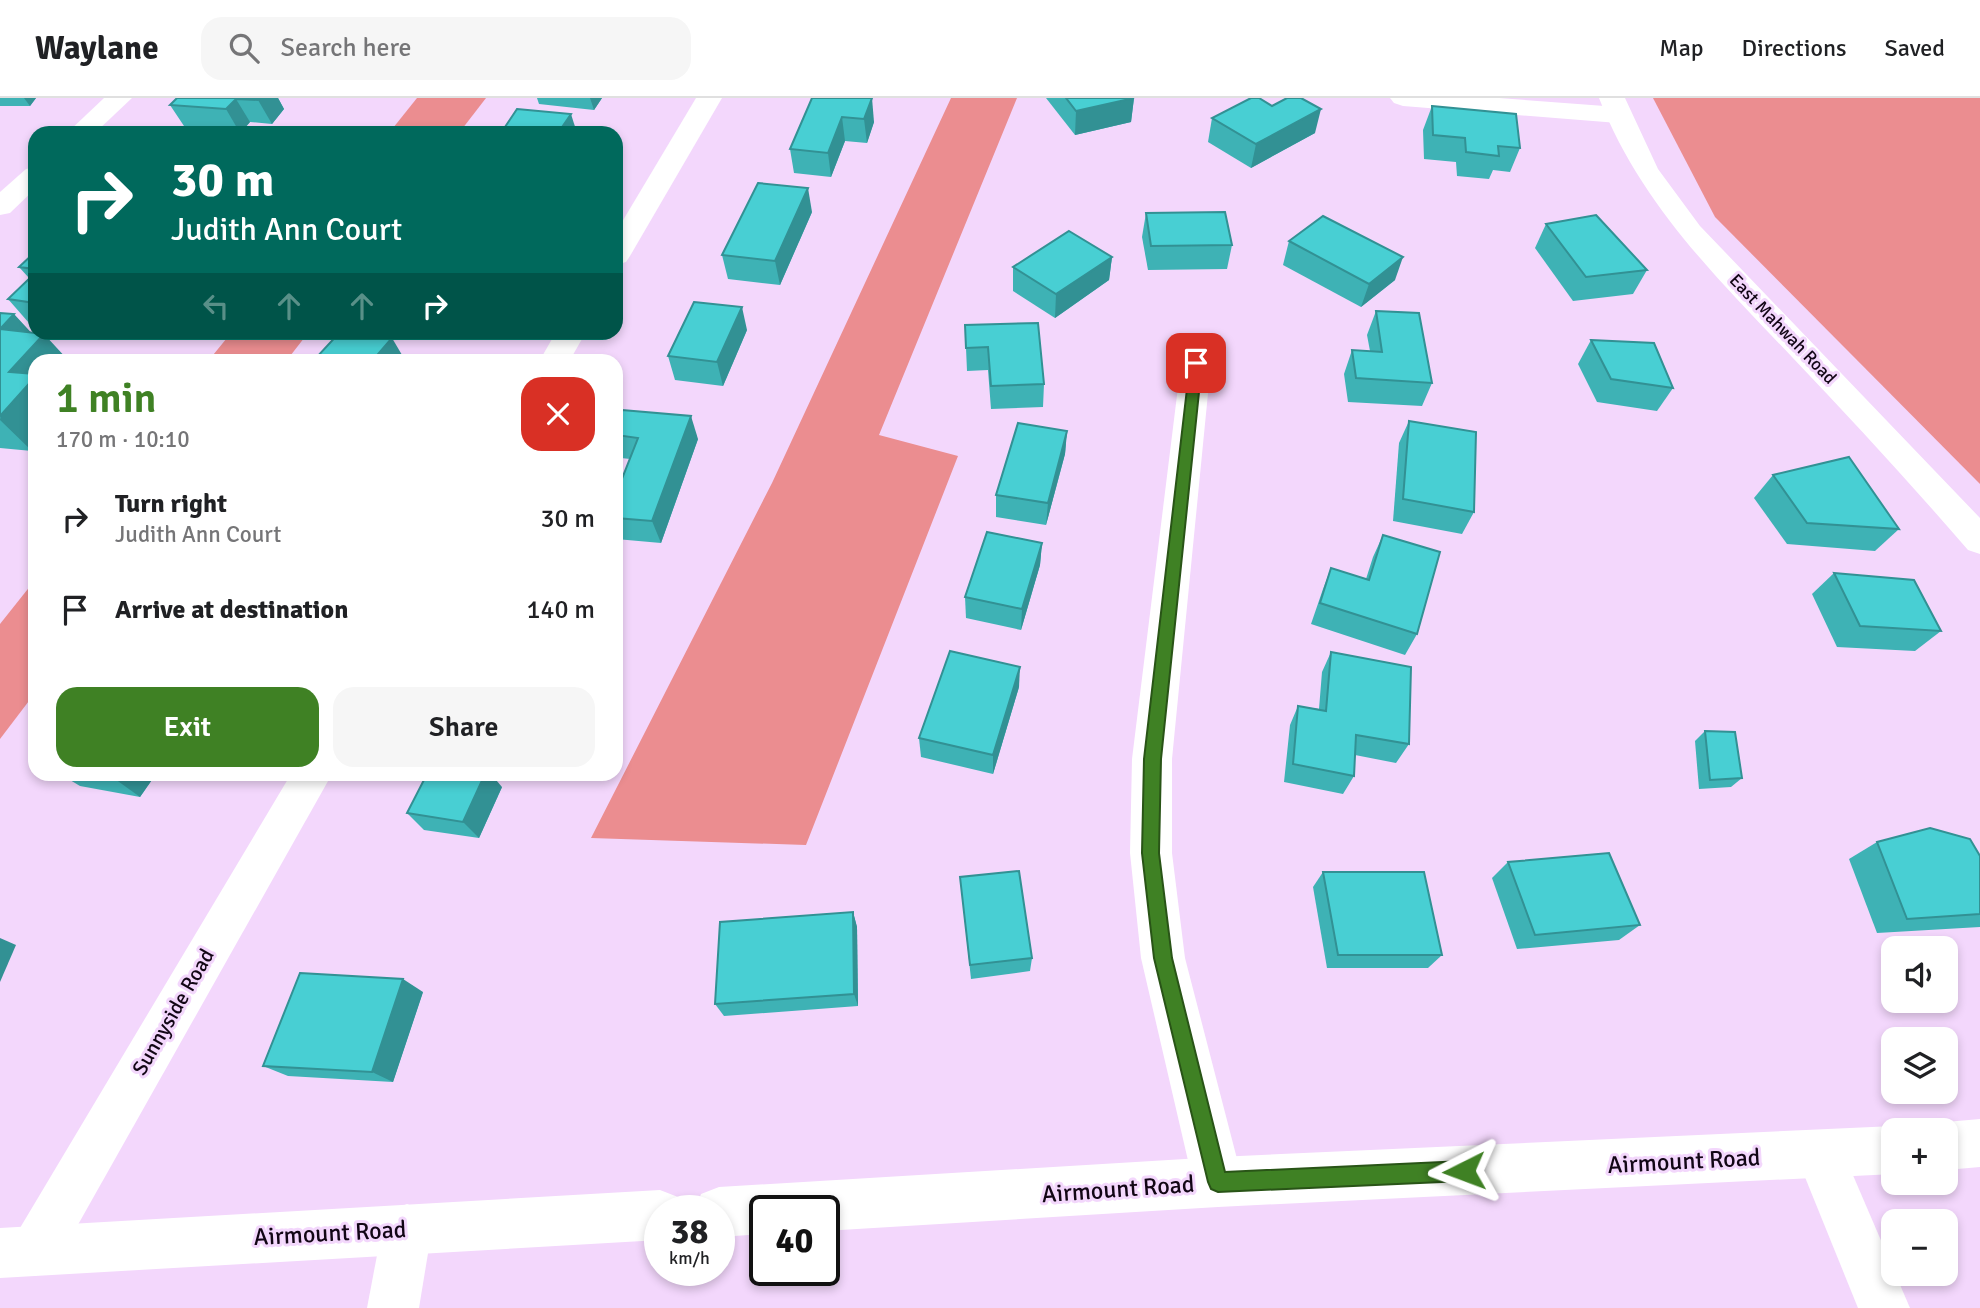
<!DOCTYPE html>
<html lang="en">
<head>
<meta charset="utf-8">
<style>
  body { margin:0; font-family:Signika,sans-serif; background:#f6f6f6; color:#202124; height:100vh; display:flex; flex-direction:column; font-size:26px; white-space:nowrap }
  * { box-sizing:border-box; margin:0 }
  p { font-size:23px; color:#757577 }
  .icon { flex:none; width:38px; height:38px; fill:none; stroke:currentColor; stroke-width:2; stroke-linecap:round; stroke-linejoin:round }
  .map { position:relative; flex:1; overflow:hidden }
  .details { position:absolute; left:28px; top:256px; width:595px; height:427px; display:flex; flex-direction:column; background:#fff; border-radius:21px; box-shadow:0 4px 10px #0003 }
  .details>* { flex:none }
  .guide { position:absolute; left:28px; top:28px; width:595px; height:214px; border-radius:21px; box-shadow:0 4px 10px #0003; background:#00695c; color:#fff; overflow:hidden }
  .fabs { position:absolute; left:1881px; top:838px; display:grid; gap:14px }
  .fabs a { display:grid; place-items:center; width:77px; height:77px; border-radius:14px; background:#fff; box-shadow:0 4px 10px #0003; font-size:35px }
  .speed { position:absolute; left:644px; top:1097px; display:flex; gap:14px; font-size:35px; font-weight:700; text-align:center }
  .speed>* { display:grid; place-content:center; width:91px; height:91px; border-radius:50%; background:#fff; box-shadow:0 4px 10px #0003; line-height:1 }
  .speed small { font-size:18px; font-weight:400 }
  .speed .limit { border:4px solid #111; border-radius:10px; background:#fff; color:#111 }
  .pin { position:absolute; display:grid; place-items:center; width:60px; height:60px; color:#fff; margin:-30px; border-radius:14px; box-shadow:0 4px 10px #0006 }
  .me { position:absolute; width:77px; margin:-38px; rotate:267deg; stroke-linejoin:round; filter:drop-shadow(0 0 5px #0008) }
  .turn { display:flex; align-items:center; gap:24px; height:147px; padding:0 28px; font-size:32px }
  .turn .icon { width:91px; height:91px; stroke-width:2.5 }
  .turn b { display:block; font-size:49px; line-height:60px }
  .lanes { display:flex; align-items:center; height:66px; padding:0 28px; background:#0003; justify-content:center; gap:35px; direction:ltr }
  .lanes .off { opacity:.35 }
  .round { display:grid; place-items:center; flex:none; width:74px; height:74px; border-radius:21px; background:#f6f6f6 }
  .headline { display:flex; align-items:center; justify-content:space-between; height:119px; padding:0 28px }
  h1 { font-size:42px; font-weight:600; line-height:52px; color:#3f8124 }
  .button { display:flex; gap:14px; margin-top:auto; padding:14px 28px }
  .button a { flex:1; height:80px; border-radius:21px; background:#3f8124; color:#fff; font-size:28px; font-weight:600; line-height:80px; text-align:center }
  .button a+a { background:#f6f6f6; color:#202124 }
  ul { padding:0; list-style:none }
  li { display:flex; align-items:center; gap:21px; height:91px; padding:0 28px }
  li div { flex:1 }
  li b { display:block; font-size:26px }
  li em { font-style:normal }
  header { display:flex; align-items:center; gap:42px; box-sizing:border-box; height:98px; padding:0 35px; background:#fff; border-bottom:2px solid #e0e0e0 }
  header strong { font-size:33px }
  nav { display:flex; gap:38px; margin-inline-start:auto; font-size:24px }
  .search { width:490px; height:63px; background:#f6f6f6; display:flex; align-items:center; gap:18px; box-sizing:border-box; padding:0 24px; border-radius:21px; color:#757577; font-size:26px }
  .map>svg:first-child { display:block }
  .forest { fill:#eb8d90 }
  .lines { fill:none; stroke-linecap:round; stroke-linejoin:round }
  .street { fill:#fff; fill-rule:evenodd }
  .secondary { fill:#fff; fill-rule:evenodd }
  .wall { fill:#3eb2b5 }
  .shaded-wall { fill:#329194 }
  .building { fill:#48cfd3; stroke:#329194; stroke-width:2 }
  .route { fill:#3f8124; stroke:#295417; stroke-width:2 }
  .labels { text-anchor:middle; stroke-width:6; stroke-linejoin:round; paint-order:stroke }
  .far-street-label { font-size:18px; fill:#120615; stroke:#f3d7fc }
  .street-label { font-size:21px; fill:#120615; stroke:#f3d7fc }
  .near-street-label { font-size:24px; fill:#120615; stroke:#f3d7fc }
</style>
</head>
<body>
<header>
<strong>Waylane</strong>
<div class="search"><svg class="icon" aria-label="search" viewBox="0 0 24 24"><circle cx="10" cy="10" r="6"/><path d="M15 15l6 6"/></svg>Search here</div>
<nav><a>Map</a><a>Directions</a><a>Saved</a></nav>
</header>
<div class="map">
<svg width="1980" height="1210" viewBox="0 0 1980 1210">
  <rect width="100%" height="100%" fill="#f3d7fc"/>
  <!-- forest -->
  <g class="forest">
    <path d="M417,0h69l-27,35h-70z"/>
    <path d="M951,0h66l-138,337 79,21 -152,389 -215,-7 181,-355z"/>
    <path d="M1653,0h327v386l-265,-267z"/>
    <path d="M231,235v-1l77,1 -21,27h-78z"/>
    <path d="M35,482v113l-35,46v-115z"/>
  </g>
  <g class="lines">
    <!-- street -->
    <g class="street">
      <path d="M104,0h28l-37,35h-28z"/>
      <path d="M696,0h26l-92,158 -4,6 -10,3v-33z"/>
      <path d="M1390,0h109l119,9 9,3 4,5 -4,5 -9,3 -215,-17 -9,-3z"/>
      <path d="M35,69v22l-25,24 -10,2v-23l26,-23z"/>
      <path d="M556,234h30l-16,28h-30z"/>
      <path d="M1196,254l11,4 4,7 -39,396v94l13,105 58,224 -8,17 -17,8 -17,-8 -8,-17 -52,-224 -11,-105 2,-94 49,-396 4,-7z"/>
      <path d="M291,676h41l-279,495 -18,7 -18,-7 -7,-18 7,-18z"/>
      <path d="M1820,1033l17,7 73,170h-52l-62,-153 7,-17z"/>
      <path d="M407,1106l18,7 7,18 -13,79h-52l15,-79 7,-18z"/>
    </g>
    <!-- secondary -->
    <g class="secondary">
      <path d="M1599,0h26l33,71 42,57 280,292v36l-12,-4c-57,-66 -116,-130 -176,-193 -76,-80 -152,-154 -193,-259z"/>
      <path d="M1980,1021v48l-34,3v-40l-17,-1 17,-7z"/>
      <path d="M1894,1028l11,4h-11v44l-676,33 -394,24v-20h-59v23l-46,3v-26h-24l6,-17 18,-7 499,-30z"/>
      <path d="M660,1092l18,7 5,14h-23v29l-660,38v-50z"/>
    </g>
  </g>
  <!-- wall -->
  <g class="wall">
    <path d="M0,0h36l-6,8h-30z"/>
    <path d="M177,0h101l6,11 -12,15 -22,-2 -9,11 -55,-4 -16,-24z"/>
    <path d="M537,0h65l-8,12 -55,-6z"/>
    <path d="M812,0l62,24 -7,21 -22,-2 -14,36 -37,-4 -4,-24z"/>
    <path d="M1046,0h88l-3,24 -56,13z"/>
    <path d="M1432,8l88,42 -10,24 -17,-2 -4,9 -32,-3 -1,-14 -32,-3 -1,-29z"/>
    <path d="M1212,20l103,15 -64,35 -43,-26z"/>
    <path d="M812,114l-32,73 -52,-6 -6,-24z"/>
    <path d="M1146,115l86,32 -5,24 -79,1 -6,-33z"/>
    <path d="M1546,126l101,46 -14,24 -60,7 -38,-53z"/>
    <path d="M1289,143l106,39 -34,27 -78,-42z"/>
    <path d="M35,154v71h-6l-21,-24 21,-21 -10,-11z"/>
    <path d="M1112,159l-3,23 -54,38 -42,-27v-24z"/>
    <path d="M1376,213l56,72 -10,23 -74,-4 -4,-28 8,-24 18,1 -3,-16z"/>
    <path d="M0,215l35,47 -3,91 -32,-3z"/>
    <path d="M965,227l79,59 -1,23 -52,2 -3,-39 -21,1z"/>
    <path d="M747,232l-24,56 -48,-6 -7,-24z"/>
    <path d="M1591,242l82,48 -16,23 -60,-9 -19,-38z"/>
    <path d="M1409,323l65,91 -12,22 -69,-13 6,-78z"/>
    <path d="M616,326l82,15 -37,104 -45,-4v-45l14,-35 -9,-1 -5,-12z"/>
    <path d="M1067,333l-2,23 -19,71 -50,-8v-22z"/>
    <path d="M1773,377l126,54 -24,22 -88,-7 -33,-46z"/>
    <path d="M1383,437l34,99 -12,21 -94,-31 12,-35 8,-21 35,11 7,-22z"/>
    <path d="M1042,445l-2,22 -19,65 -55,-12 -1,-21z"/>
    <path d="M1834,475l107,58 -26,20 -78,-4 -25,-53z"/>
    <path d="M1331,554l78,92 -13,19 -41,-8 -1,21 -11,18 -59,-12 6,-57 8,-19 21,3 3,-37z"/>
    <path d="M1019,589l-26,87 -72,-17 -2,-19z"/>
    <path d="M1705,633l37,47 -11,9 -32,2 -4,-48z"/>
    <path d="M60,676h96l-16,23 -60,-11z"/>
    <path d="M502,689l-23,51 -55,-8 -17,-17z"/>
    <path d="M1877,744l103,14v71l-103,6 -28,-74z"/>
    <path d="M1508,764l132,63 -21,15 -102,9 -25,-71z"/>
    <path d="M1323,774l119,83 -14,13h-101l-14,-81z"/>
    <path d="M960,779l72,81 -2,13 -59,8z"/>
    <path d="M853,814l4,15 1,79 -134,10 -9,-12z"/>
    <path d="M423,894l-30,90 -105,-6 -25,-10z"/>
  </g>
  <!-- shaded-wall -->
  <g class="shaded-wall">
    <path d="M24,0h12l-6,8z"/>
    <path d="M260,0h18l6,11 -12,15 -14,-24z"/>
    <path d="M590,0h12l-8,12z"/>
    <path d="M872,0l2,24 -7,21 -3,-24z"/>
    <path d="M1134,0l-3,24 -56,13 1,-24z"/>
    <path d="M236,1l14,23 -10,11 -14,-24z"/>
    <path d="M1321,11l-6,24 -64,35 5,-24z"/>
    <path d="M571,16l6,19h-19z"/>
    <path d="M842,19l3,24 -14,36 -3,-24z"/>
    <path d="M808,90l4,24 -32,73 -5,-24z"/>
    <path d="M1112,159l-3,23 -54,38 1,-24z"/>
    <path d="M1403,159l-8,23 -34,27 8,-23z"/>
    <path d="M742,209l5,23 -24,56 -6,-24z"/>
    <path d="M14,216l24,26 6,-6 24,26h-33v88l-3,3 -32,-31 9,-48 -9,-43z"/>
    <path d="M392,240l13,22h-32z"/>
    <path d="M691,318l7,23 -37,104 -9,-22z"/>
    <path d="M1067,333l-2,23 -19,71 2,-22z"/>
    <path d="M1042,445l-2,22 -19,65 1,-21z"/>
    <path d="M1020,569l-1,20 -26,87v-19z"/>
    <path d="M118,676h38l-16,23 -25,-18z"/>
    <path d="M485,676h6l11,13 -23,51 -16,-16z"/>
    <path d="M853,814l4,15 1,79 -4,-12z"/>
    <path d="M0,840l16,7 -16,37z"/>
    <path d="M403,881l20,13 -30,90 -21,-10z"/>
  </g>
  <!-- building -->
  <g class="building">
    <path d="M177,0h83l-2,2 -22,-1 -10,10 -56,-4z"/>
    <path d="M812,0h60l-8,21 -22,-2 -14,36 -38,-4z"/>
    <path d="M1066,0h68l-58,13z"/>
    <path d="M1251,0h8l13,8 15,-8h14l20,11 -65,35 -44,-26z"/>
    <path d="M1432,8l84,8 4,34 -22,-2 1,10 -33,-4 -1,-14 -32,-3z"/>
    <path d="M517,11l54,5 -13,19h-57z"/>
    <path d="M141,30l46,5h-52z"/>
    <path d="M758,85l50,5 -33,73 -53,-6z"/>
    <path d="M1225,114l7,33 -81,1 -5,-33z"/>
    <path d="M1596,117l51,55 -61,7 -40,-53z"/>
    <path d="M1323,118l80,41 -34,27 -80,-43z"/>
    <path d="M1069,133l43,26 -56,37 -43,-27z"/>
    <path d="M35,154v17l-16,-2z"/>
    <path d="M35,175v30l-27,-4z"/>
    <path d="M694,204l48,5 -25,55 -49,-6z"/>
    <path d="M1376,213l43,2 13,70 -76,-5 -4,-28 30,2z"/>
    <path d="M0,215l14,1 -14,15z"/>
    <path d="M1038,225l6,61 -53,2 -3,-39 -22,1 -1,-23z"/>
    <path d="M0,231l44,5 -35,38 26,2v3l-35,39z"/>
    <path d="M340,234h24l28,6 -19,22h-52l-6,-1z"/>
    <path d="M1591,242l63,3 19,45 -62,-9z"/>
    <path d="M622,312l69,6 -39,105 -36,-3v-24l22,-56 -22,-3v-11z"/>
    <path d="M1409,323l67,11 -2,80 -71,-13z"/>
    <path d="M1018,325l49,8 -19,72 -52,-8z"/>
    <path d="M1849,359l50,72 -92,-6 -34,-48z"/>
    <path d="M987,434l55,11 -20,66 -57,-12z"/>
    <path d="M1383,437l57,17 -23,82 -97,-31 11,-35 38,12z"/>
    <path d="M1834,475l80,7 27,51 -81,-5z"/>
    <path d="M950,553l70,16 -27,88 -74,-17z"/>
    <path d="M1331,554l80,15 -2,77 -53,-9 -2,41 -61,-12 5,-58 28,5z"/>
    <path d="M1705,633l30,1 7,46 -32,2z"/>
    <path d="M83,676h35l-3,5z"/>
    <path d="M427,676h58l-22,48 -56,-9z"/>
    <path d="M1930,730l40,11 10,17v58l-73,5 -30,-77z"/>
    <path d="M1609,755l31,72 -105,10 -27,-73z"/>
    <path d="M1019,773l13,87 -62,7 -10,-88z"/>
    <path d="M1323,774h101l18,83h-104z"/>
    <path d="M853,814l1,82 -139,10 5,-82z"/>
    <path d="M300,875l103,6 -31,93 -109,-6z"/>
  </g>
  <!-- route -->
  <path class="route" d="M1196,261l6,4 -41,396 -2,94 13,105 53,214 239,-11 8,3 3,7 -3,7 -8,3 -246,11 -7,-3 -3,-7 -54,-224 -12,-105 2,-94 46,-396z"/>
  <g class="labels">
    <!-- far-street labels -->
    <g class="far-street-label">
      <text transform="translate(1783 231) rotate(46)" y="6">East Mahwah Road</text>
    </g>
    <!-- street labels -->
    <g class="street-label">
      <text transform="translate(173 914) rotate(-60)" y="7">Sunnyside Road</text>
    </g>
    <!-- near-street labels -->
    <g class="near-street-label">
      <text transform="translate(1684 1063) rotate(-3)" y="8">Airmount Road</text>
      <text transform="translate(1118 1091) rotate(-4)" y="8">Airmount Road</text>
      <text transform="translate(330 1135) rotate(-3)" y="8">Airmount Road</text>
    </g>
  </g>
</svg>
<div class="fabs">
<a><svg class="icon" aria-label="sound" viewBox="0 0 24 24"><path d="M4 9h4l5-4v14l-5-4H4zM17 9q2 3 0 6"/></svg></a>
<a><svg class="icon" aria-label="layers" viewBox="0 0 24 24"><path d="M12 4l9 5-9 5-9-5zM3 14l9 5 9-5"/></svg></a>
<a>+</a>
<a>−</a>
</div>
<div class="speed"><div>38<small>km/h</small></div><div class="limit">40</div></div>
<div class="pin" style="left:1196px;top:265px;background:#d93025"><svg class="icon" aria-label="arrive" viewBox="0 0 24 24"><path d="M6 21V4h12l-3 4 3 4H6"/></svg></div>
<svg class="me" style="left:1464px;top:1073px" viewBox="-20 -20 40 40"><path d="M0-17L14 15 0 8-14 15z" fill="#3f8124" stroke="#fff" stroke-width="4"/></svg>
<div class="guide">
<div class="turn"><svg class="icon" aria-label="right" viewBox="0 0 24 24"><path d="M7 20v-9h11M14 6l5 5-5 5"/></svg><div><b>30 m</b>Judith Ann Court</div></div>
<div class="lanes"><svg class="icon off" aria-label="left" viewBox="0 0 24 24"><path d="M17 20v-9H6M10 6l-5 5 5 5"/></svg><svg class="icon off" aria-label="ahead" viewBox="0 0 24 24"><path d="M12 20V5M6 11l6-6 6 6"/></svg><svg class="icon off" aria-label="ahead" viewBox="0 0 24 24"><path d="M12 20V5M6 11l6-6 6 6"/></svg><svg class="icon" aria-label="right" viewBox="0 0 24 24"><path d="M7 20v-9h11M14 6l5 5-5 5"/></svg></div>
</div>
<section class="details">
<div class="headline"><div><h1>1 min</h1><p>170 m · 10:10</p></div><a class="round" style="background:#d93025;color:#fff"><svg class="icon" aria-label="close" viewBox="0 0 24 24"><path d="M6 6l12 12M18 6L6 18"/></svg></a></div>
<ul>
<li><svg class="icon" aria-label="right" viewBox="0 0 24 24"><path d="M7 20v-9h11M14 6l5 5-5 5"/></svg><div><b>Turn right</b><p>Judith Ann Court</p></div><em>30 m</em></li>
<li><svg class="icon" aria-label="arrive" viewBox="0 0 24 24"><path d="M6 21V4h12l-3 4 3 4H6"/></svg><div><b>Arrive at destination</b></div><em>140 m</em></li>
</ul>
<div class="button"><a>Exit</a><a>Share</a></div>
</section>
</div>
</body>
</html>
